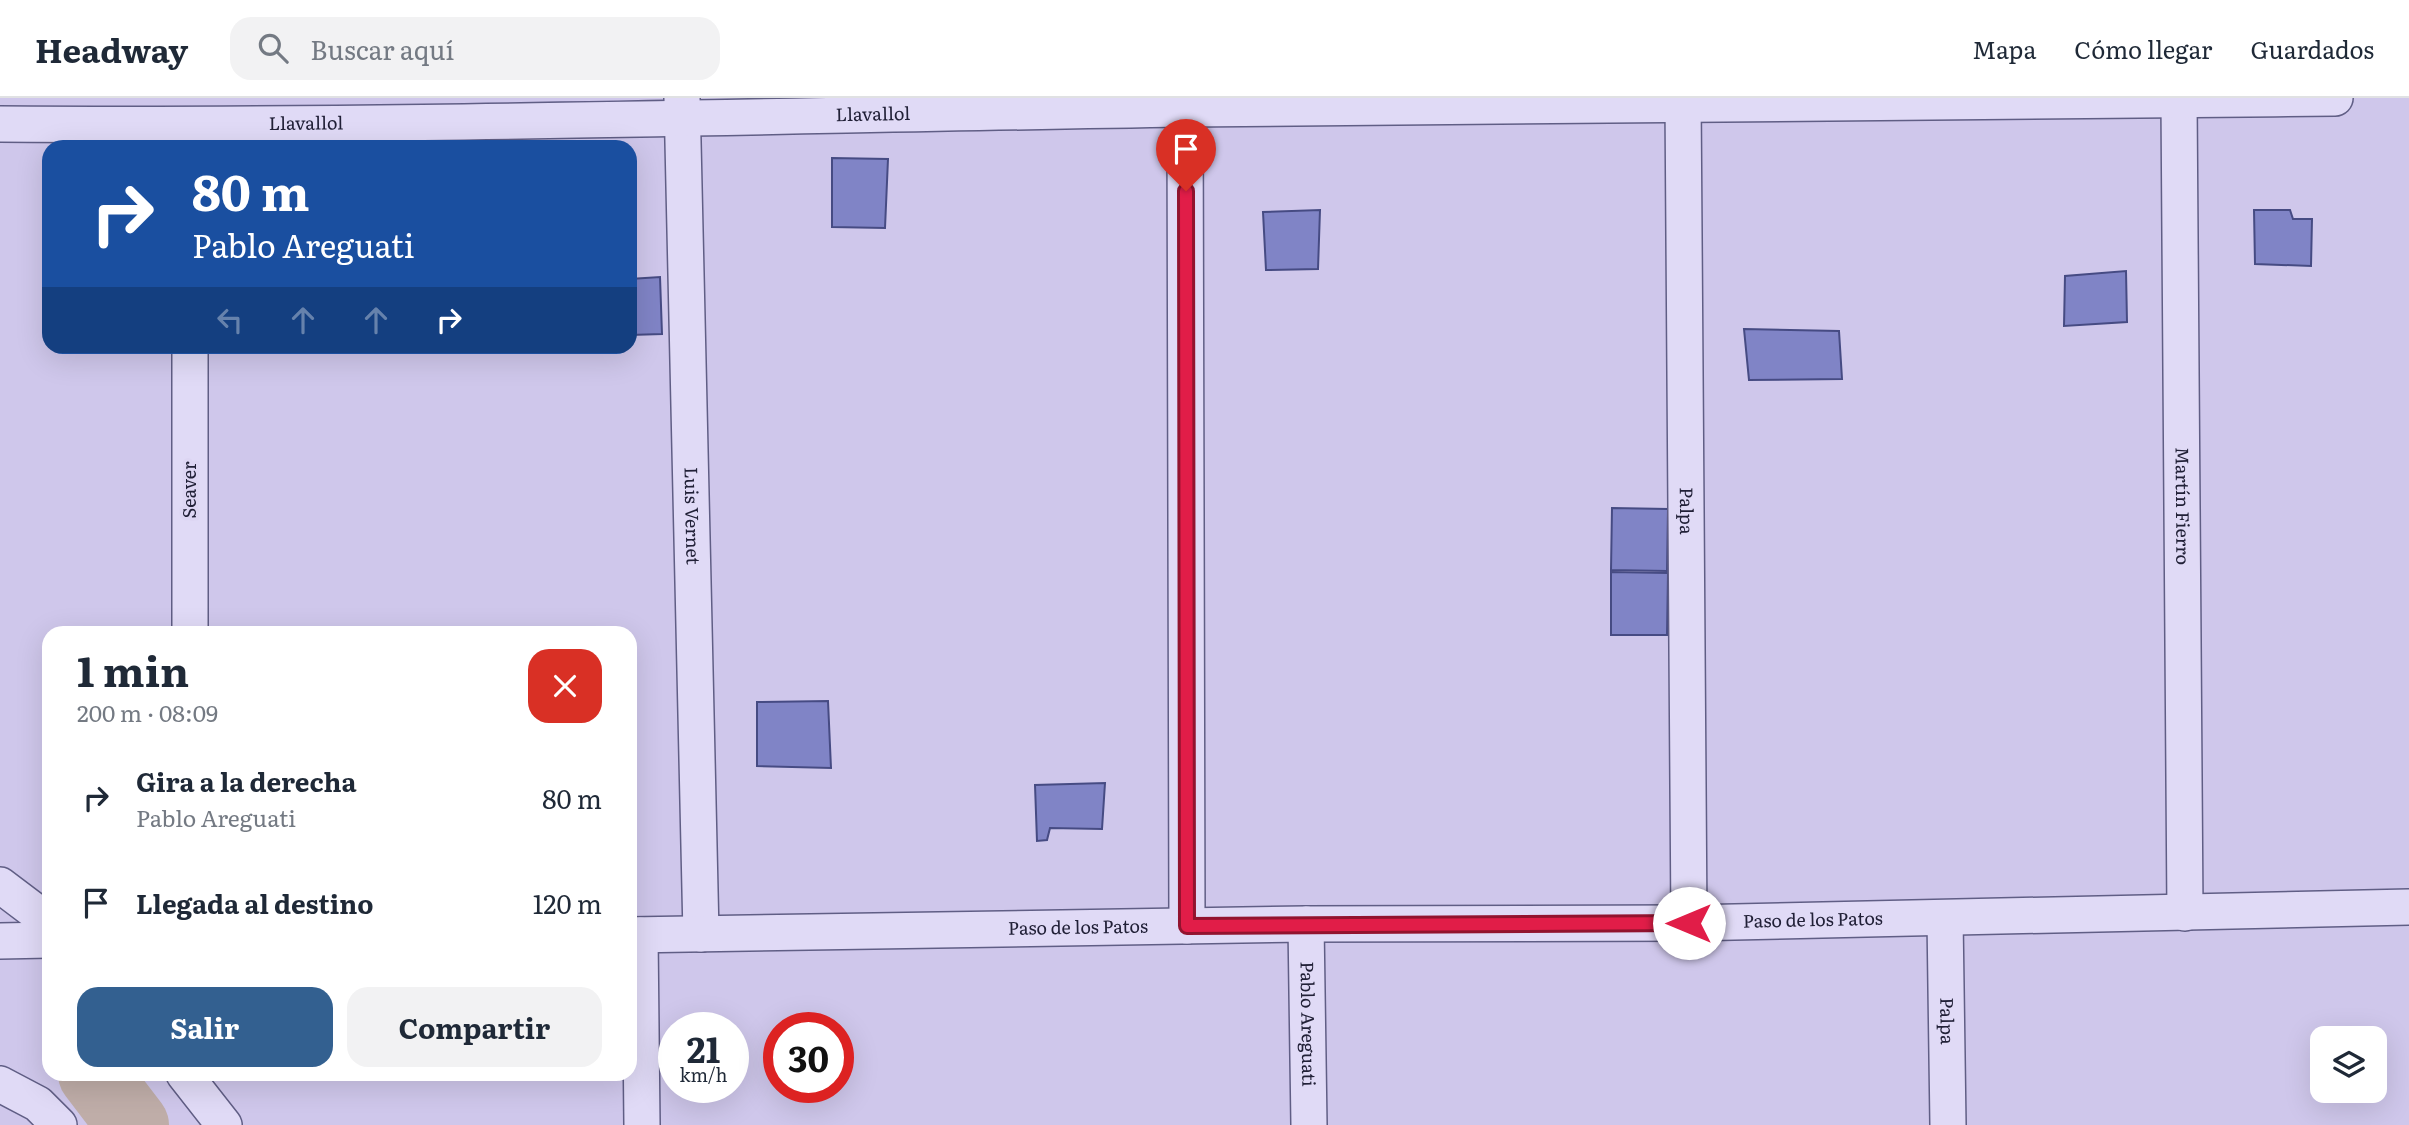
<!DOCTYPE html>
<html lang="es">
<head>
<meta charset="utf-8">
<style>
  body { margin:0; font-family:Literata,serif; background:#f2f2f3; color:#1f2937; height:100vh; display:flex; flex-direction:column; font-size:26px; white-space:nowrap }
  * { box-sizing:border-box; margin:0 }
  p { font-size:23px; color:#747a83 }
  .icon { flex:none; width:38px; height:38px; fill:none; stroke:currentColor; stroke-width:2; stroke-linecap:round; stroke-linejoin:round }
  .map { position:relative; flex:1; overflow:hidden }
  .panel { position:absolute; left:42px; top:528px; width:595px; height:455px; display:flex; flex-direction:column; background:#fff; border-radius:21px; box-shadow:0 7px 28px #0002 }
  .panel>* { flex:none }
  .hud { position:absolute; left:42px; top:42px; width:595px; height:214px; border-radius:21px; box-shadow:0 7px 28px #0002; background:#1a4fa0; color:#fff; overflow:hidden }
  .buttons { position:absolute; left:2310px; top:928px; display:grid; gap:14px }
  .buttons a { display:grid; place-items:center; width:77px; height:77px; border-radius:14px; background:#fff; box-shadow:0 7px 28px #0002; font-size:35px }
  .speed { position:absolute; left:658px; top:914px; display:flex; gap:14px; font-size:35px; font-weight:700; text-align:center }
  .speed>* { display:grid; place-content:center; width:91px; height:91px; border-radius:50%; background:#fff; box-shadow:0 7px 28px #0002; line-height:1 }
  .speed small { font-size:18px; font-weight:400 }
  .speed .limit { border:10px solid #d22; background:#fff; color:#111 }
  .pin { position:absolute; display:grid; place-items:center; width:60px; height:60px; color:#fff; margin:-72px -30px; border-radius:50% 50% 50% 0; rotate:-45deg; box-shadow:0 0 7px #0007 }
  .pin .icon { rotate:45deg }
  .me { position:absolute; width:77px; margin:-38px; rotate:270deg; stroke-linejoin:round; filter:drop-shadow(0 0 5px #0008) }
  .turn { display:flex; align-items:center; gap:24px; height:147px; padding:0 35px; font-size:32px }
  .turn .icon { width:91px; height:91px; stroke-width:2.5 }
  .turn b { display:block; font-size:49px; line-height:60px }
  .lanes { display:flex; align-items:center; height:66px; padding:0 35px; background:#0003; justify-content:center; gap:35px; direction:ltr }
  .lanes .off { opacity:.35 }
  .round { display:grid; place-items:center; flex:none; width:74px; height:74px; border-radius:21px; background:#f2f2f3 }
  .head { display:flex; align-items:center; justify-content:space-between; height:119px; padding:0 35px }
  h1 { font-size:42px; font-weight:700; line-height:52px }
  .primary-button { display:flex; gap:14px; margin-top:auto; padding:14px 35px }
  .primary-button a { flex:1; height:80px; border-radius:21px; background:#336090; color:#fff; font-size:28px; font-weight:700; line-height:80px; text-align:center }
  .primary-button a+a { background:#f2f2f3; color:#1f2937 }
  ul { padding:0; list-style:none }
  li { display:flex; align-items:center; gap:21px; height:105px; padding:0 35px }
  li div { flex:1 }
  li b { display:block; font-size:26px }
  li em { font-style:normal }
  header { display:flex; align-items:center; gap:42px; box-sizing:border-box; height:98px; padding:0 35px; background:#fff; border-bottom:2px solid #e0e1e3 }
  header strong { font-size:33px }
  nav { display:flex; gap:38px; margin-inline-start:auto; font-size:24px }
  .search { width:490px; height:63px; background:#f2f2f3; display:flex; align-items:center; gap:18px; box-sizing:border-box; padding:0 24px; border-radius:21px; color:#747a83; font-size:26px }
  .map>svg:first-child { display:block }
  .lines { fill:none; stroke-linecap:round; stroke-linejoin:round }
  .river { stroke:#bfada8; stroke-width:72 }
  .building { fill:#8084c6; stroke:#464b83; stroke-width:2 }
  .minor-casing { stroke:#605e85; stroke-width:38 }
  .minor { stroke:#e0daf6; stroke-width:35 }
  .route-casing { stroke:#92132f; stroke-width:18 }
  .route { stroke:#e11d48; stroke-width:12 }
  .labels { text-anchor:middle; stroke-width:7; stroke-linejoin:round; paint-order:stroke }
  .street-label { font-size:18px; fill:#212037; stroke:#ddd6f3 }
</style>
</head>
<body>
<header>
<strong>Headway</strong>
<div class="search"><svg class="icon" aria-label="search" viewBox="0 0 24 24"><circle cx="10" cy="10" r="6"/><path d="M15 15l6 6"/></svg>Buscar aquí</div>
<nav><a>Mapa</a><a>Cómo llegar</a><a>Guardados</a></nav>
</header>
<div class="map">
<svg width="2409" height="1027" viewBox="0 0 2409 1027">
  <rect width="100%" height="100%" fill="#cfc7eb"/>
  <g class="lines">
    <!-- river -->
    <path class="river" d="M94,976l39,51"/>
  </g>
  <!-- building -->
  <g class="building">
    <path d="M832,60l56,1 -3,69 -53,-1z"/>
    <path d="M1320,112l-2,59 -52,1 -3,-58z"/>
    <path d="M2254,112h36l3,9h19l-1,47 -56,-2z"/>
    <path d="M2126,173l1,51 -63,4 1,-50z"/>
    <path d="M660,179l2,57 -32,1v-56z"/>
    <path d="M1744,231l95,2 3,48 -93,1z"/>
    <path d="M1612,410l56,1 -1,62 -56,-1z"/>
    <path d="M1611,474l57,1 -1,62h-56z"/>
    <path d="M828,603l3,67 -74,-2v-64z"/>
    <path d="M1105,685l-3,46 -52,-1 -3,12 -10,1 -2,-56z"/>
  </g>
  <g class="lines">
    <defs>
      <g id="minor">
        <path id="s1" d="M682,0l19,836"/>
        <path id="s2" d="M1683,0l6,825"/>
        <path id="s3" d="M2179,2l6,813"/>
        <path d="M1185,11l2,817"/>
        <path id="s4" d="M0,26c395,3 790,-9 1185,-15 384,-6 767,-6 1150,-11"/>
        <path d="M190,536v-288"/>
        <path d="M0,787l49,37"/>
        <path id="s5" d="M1945,820l3,207"/>
        <path id="s6" d="M1306,826l3,201"/>
        <path id="s7" d="M630,837l676,-11 383,-1 720,-16"/>
        <path d="M640,837l2,190"/>
        <path d="M0,843l49,-1"/>
        <path d="M184,976l40,51"/>
        <path d="M0,986l38,20 21,21"/>
      </g>
    </defs>
    <!-- minor casing -->
    <use href="#minor" class="minor-casing"/>
    <!-- minor -->
    <use href="#minor" class="minor"/>
  </g>
  <g class="lines">
    <defs>
      <path id="route" d="M1186,93l1,735 502,-3"/>
    </defs>
    <!-- route casing -->
    <use href="#route" class="route-casing"/>
    <!-- route -->
    <use href="#route" class="route"/>
  </g>
  <g class="labels">
    <!-- street labels -->
    <g class="street-label">
      <text dy="6" stroke="none"><textPath href="#s4" startOffset="873">Llavallol</textPath></text>
      <text dy="6" stroke="none"><textPath href="#s4" startOffset="306">Llavallol</textPath></text>
      <text transform="translate(190 392) rotate(-90)" y="6">Seaver</text>
      <text dy="6" stroke="none"><textPath href="#s3" startOffset="406">Martín Fierro</textPath></text>
      <text dy="6" stroke="none"><textPath href="#s2" startOffset="413">Palpa</textPath></text>
      <text dy="6" stroke="none"><textPath href="#s1" startOffset="418">Luis Vernet</textPath></text>
      <text dy="6" stroke="none"><textPath href="#s7" startOffset="1183">Paso de los Patos</textPath></text>
      <text dy="6" stroke="none"><textPath href="#s7" startOffset="448">Paso de los Patos</textPath></text>
      <text dy="6" stroke="none"><textPath href="#s5" startOffset="103">Palpa</textPath></text>
      <text dy="6" stroke="none"><textPath href="#s6" startOffset="100">Pablo Areguati</textPath></text>
    </g>
  </g>
</svg>
<div class="buttons">
<a><svg class="icon" aria-label="layers" viewBox="0 0 24 24"><path d="M12 4l9 5-9 5-9-5zM3 14l9 5 9-5"/></svg></a>
</div>
<div class="speed"><div>21<small>km/h</small></div><div class="limit">30</div></div>
<div class="pin" style="left:1186px;top:93px;background:#d93025"><svg class="icon" aria-label="arrive" viewBox="0 0 24 24"><path d="M6 21V4h12l-3 4 3 4H6"/></svg></div>
<svg class="me" style="left:1689px;top:825px" viewBox="-20 -20 40 40"><circle r="19" fill="#fff"/><path d="M0-13L10 11 0 6-10 11z" fill="#e11d48"/></svg>
<div class="hud">
<div class="turn"><svg class="icon" aria-label="right" viewBox="0 0 24 24"><path d="M7 20v-9h11M14 6l5 5-5 5"/></svg><div><b>80 m</b>Pablo Areguati</div></div>
<div class="lanes"><svg class="icon off" aria-label="left" viewBox="0 0 24 24"><path d="M17 20v-9H6M10 6l-5 5 5 5"/></svg><svg class="icon off" aria-label="ahead" viewBox="0 0 24 24"><path d="M12 20V5M6 11l6-6 6 6"/></svg><svg class="icon off" aria-label="ahead" viewBox="0 0 24 24"><path d="M12 20V5M6 11l6-6 6 6"/></svg><svg class="icon" aria-label="right" viewBox="0 0 24 24"><path d="M7 20v-9h11M14 6l5 5-5 5"/></svg></div>
</div>
<section class="panel">
<div class="head"><div><h1>1 min</h1><p>200 m · 08:09</p></div><a class="round" style="background:#d93025;color:#fff"><svg class="icon" aria-label="close" viewBox="0 0 24 24"><path d="M6 6l12 12M18 6L6 18"/></svg></a></div>
<ul>
<li><svg class="icon" aria-label="right" viewBox="0 0 24 24"><path d="M7 20v-9h11M14 6l5 5-5 5"/></svg><div><b>Gira a la derecha</b><p>Pablo Areguati</p></div><em>80 m</em></li>
<li><svg class="icon" aria-label="arrive" viewBox="0 0 24 24"><path d="M6 21V4h12l-3 4 3 4H6"/></svg><div><b>Llegada al destino</b></div><em>120 m</em></li>
</ul>
<div class="primary-button"><a>Salir</a><a>Compartir</a></div>
</section>
</div>
</body>
</html>
